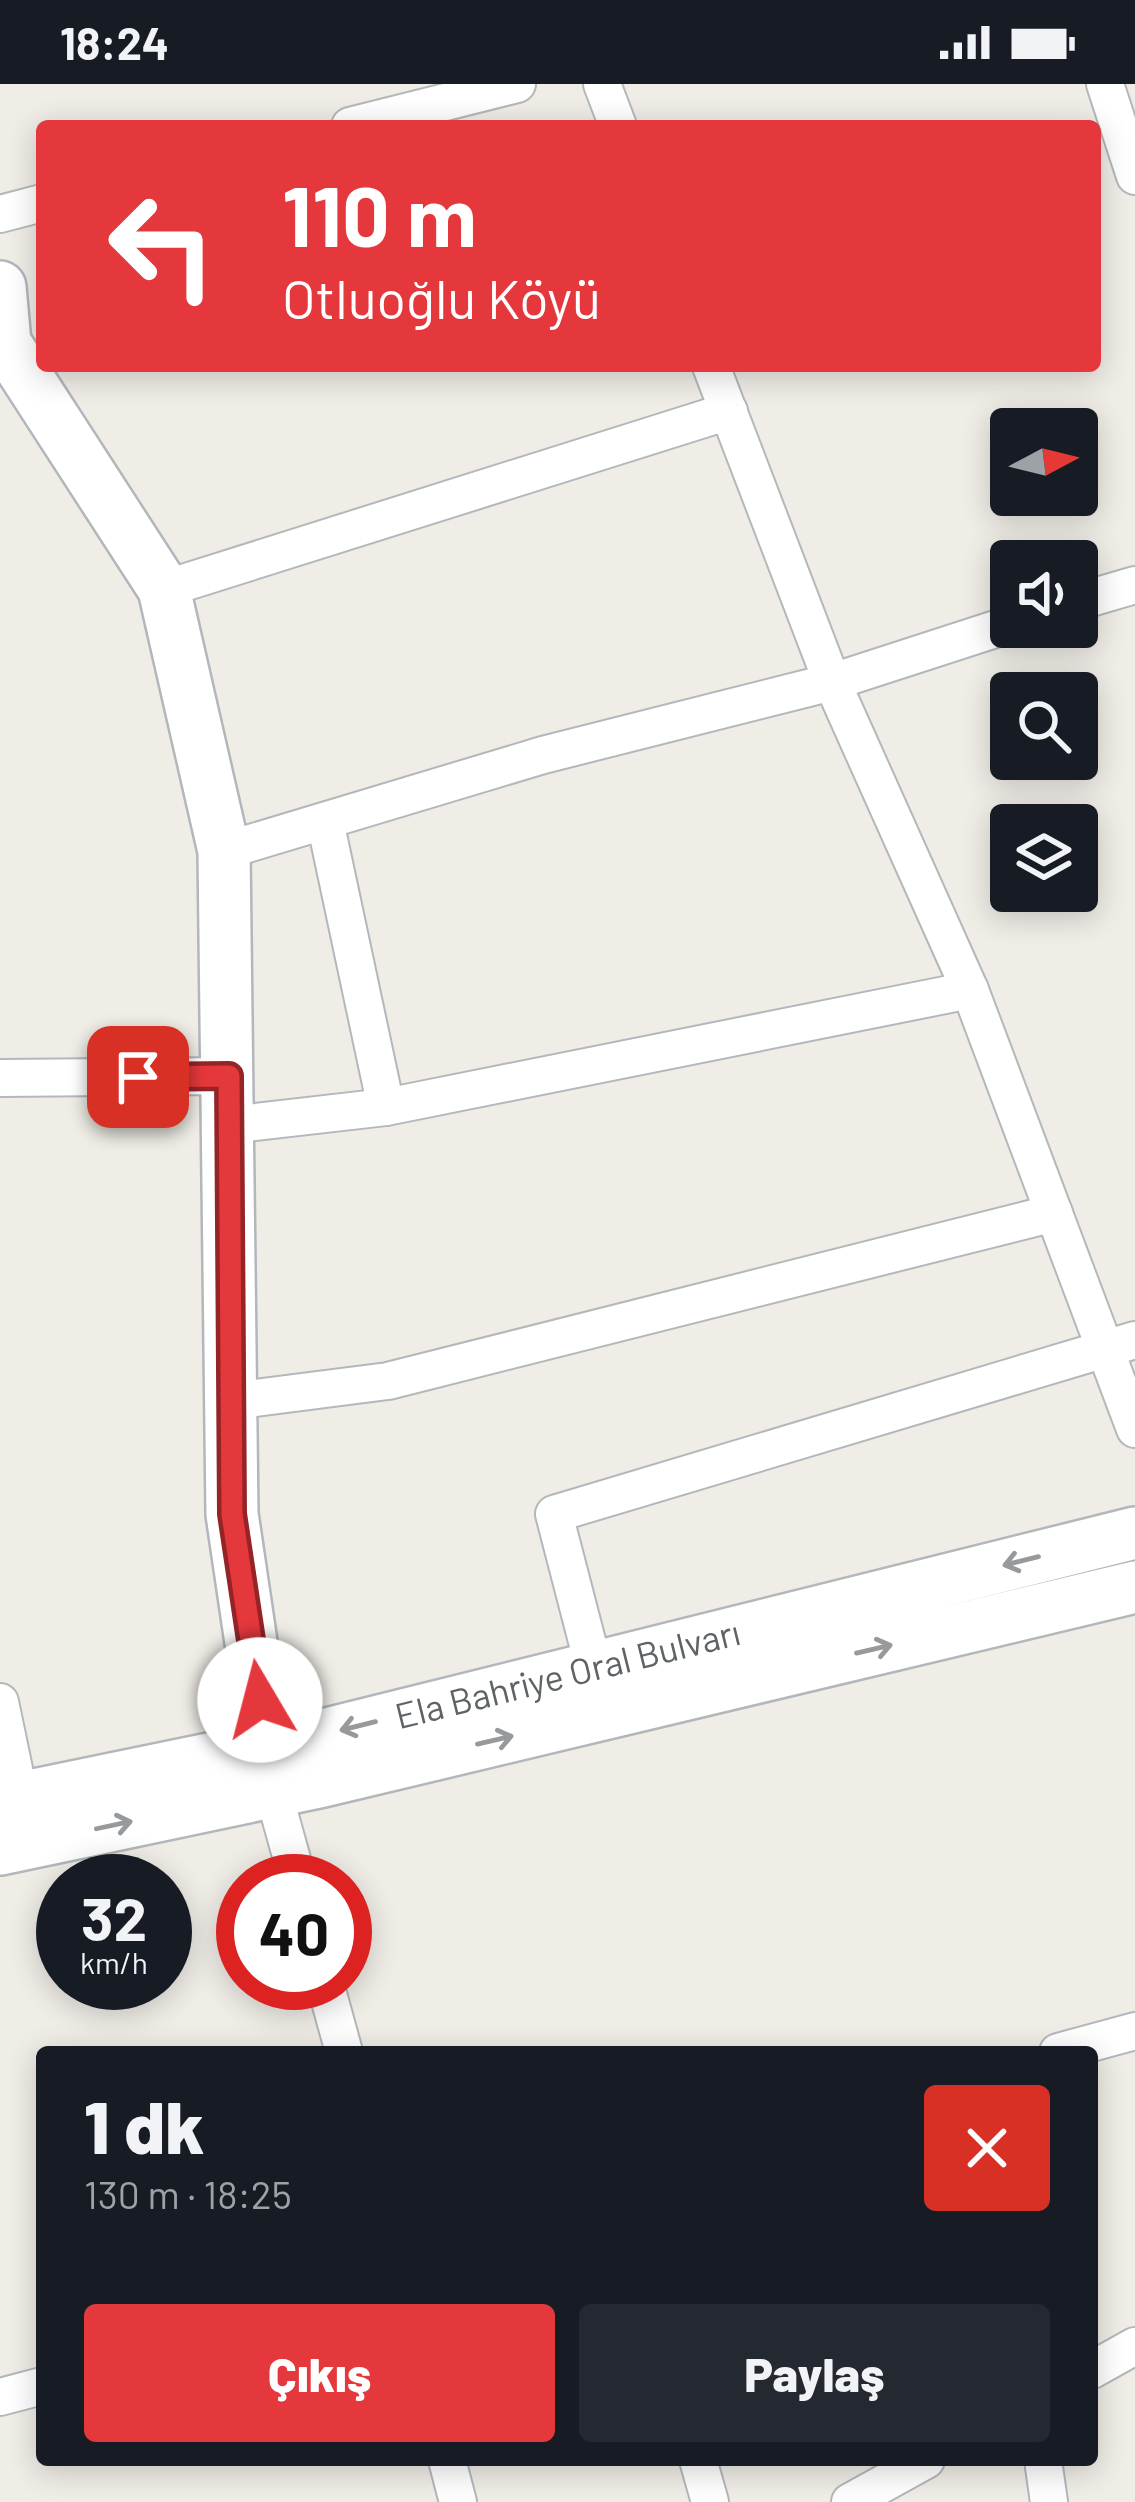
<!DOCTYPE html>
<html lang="tr">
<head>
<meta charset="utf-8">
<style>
  body { margin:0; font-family:Barlow,sans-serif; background:#242831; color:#f1f3f6; height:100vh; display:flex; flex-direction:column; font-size:45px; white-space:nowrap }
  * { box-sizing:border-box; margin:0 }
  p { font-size:39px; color:#9ea1a6 }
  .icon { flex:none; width:66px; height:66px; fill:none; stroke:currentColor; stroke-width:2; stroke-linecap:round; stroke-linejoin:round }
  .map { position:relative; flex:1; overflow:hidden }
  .drawer { position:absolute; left:36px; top:1962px; width:1062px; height:420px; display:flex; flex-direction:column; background:#171b24; border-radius:12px; box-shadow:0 6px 30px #0003 }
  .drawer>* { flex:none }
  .hud { position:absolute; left:36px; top:36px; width:1065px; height:252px; border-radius:12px; box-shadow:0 6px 30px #0003; background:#e5383c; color:#fff; overflow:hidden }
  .needle { width:78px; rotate:83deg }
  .tools { position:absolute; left:990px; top:324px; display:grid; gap:24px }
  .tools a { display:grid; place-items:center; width:108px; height:108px; border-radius:12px; background:#171b24; box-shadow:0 6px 30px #0003; font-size:60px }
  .speed { position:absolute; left:36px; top:1770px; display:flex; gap:24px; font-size:60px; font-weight:700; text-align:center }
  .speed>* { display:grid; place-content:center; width:156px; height:156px; border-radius:50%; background:#171b24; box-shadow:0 6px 30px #0003; line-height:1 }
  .speed small { font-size:30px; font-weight:400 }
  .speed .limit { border:18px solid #d22; background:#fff; color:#111 }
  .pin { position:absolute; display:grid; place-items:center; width:102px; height:102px; color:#fff; margin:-51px; border-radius:24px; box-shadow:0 6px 18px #0006 }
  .me { position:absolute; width:132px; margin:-66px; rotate:352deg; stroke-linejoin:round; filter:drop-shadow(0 0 9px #0008) }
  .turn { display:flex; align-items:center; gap:42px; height:252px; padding:0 48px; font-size:54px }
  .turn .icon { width:156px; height:156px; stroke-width:2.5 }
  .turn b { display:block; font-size:84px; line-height:102px }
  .round { display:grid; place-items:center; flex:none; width:126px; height:126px; border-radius:12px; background:#242831 }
  .headline { display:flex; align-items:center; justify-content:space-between; height:204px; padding:0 48px }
  h1 { font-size:72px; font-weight:800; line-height:90px }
  .primary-button { display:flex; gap:24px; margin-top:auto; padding:24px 48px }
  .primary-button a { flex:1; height:138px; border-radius:12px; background:#e5383c; color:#fff; font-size:48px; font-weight:800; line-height:138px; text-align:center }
  .primary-button a+a { background:#242831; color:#f1f3f6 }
  .status { display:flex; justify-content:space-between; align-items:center; height:84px; padding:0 60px; background:#171b24; direction:ltr }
  .status svg { height:33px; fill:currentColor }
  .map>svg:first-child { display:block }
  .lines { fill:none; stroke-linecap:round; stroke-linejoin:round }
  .street-casing { stroke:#b4b7bb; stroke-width:40 }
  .secondary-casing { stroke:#b3b7bb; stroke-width:56 }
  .street { stroke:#fff; stroke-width:36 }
  .secondary { stroke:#fff; stroke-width:51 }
  .oneway { stroke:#969a9c }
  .route-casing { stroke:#952427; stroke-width:30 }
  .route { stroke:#e5383c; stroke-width:21 }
  .labels { text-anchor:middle; stroke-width:9; stroke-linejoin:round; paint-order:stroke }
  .street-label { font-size:36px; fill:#5e6366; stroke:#fff }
</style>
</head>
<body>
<div class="status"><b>18:24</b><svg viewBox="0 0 49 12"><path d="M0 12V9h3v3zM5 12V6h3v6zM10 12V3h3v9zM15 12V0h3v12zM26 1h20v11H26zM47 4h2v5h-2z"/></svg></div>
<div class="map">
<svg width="1135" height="2418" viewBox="0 0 1135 2418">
  <rect width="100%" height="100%" fill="#f0ede7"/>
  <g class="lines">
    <defs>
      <g id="street">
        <path d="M602,0l16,42"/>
        <path d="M1105,0l30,92"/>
        <path d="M350,42l167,-42"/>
        <path d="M0,130l42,-11"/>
        <path d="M711,282l121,316 138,308 165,439"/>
        <path d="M164,505l565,-178"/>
        <path d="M1077,518l58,-17"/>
        <path d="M325,737l61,286"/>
        <path d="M224,767l319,-96 289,-73 179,-58"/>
        <path d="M0,994l229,-2"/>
        <path d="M230,1041l156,-18 584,-117"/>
        <path d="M232,1317l156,-20 666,-168"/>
        <path d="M594,1584l-40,-154 581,-174"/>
        <path d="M0,1618l20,96"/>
        <path d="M273,1707l25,90"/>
        <path d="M325,1899l19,69"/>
        <path d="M1058,1968l77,-21"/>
        <path d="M1092,2286l43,-24"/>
        <path d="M0,2313l42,-11"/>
        <path d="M447,2376l11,42"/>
        <path d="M698,2376l12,42"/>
        <path d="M1043,2376l6,42"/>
        <path d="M850,2418l76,-42"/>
      </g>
      <g id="secondary">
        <path d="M0,203l5,56 159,246 60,262 8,663 41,277"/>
        <path id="s1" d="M0,1718l311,-64 824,-205"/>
        <path d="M0,1765l323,-68 812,-194"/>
      </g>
    </defs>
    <!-- street casing -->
    <use href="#street" class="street-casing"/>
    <!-- secondary casing -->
    <use href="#secondary" class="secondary-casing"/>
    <!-- street -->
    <use href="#street" class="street"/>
    <!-- secondary -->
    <use href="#secondary" class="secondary"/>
  </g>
  <!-- one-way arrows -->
  <defs><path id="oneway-shaft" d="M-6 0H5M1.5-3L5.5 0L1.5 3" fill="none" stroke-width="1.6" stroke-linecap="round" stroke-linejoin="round" transform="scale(3)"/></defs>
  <g class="oneway">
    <use href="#oneway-shaft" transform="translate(1021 1477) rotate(166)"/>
    <use href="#oneway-shaft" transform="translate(874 1565) rotate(-13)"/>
    <use href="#oneway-shaft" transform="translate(358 1642) rotate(166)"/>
    <use href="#oneway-shaft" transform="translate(495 1656) rotate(-13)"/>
    <use href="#oneway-shaft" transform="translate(114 1741) rotate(-12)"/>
  </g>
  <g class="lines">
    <defs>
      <path id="route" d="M138,993l91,-1 3,438 28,186"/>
    </defs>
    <!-- route casing -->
    <use href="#route" class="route-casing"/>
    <!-- route -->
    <use href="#route" class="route"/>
  </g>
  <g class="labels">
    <!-- street labels -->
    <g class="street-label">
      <text dy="13" stroke="none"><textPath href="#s1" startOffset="582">Ela Bahriye Oral Bulvarı</textPath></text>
    </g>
  </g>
</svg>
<div class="tools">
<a><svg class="needle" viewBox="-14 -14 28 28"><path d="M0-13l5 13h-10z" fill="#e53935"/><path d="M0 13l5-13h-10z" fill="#9ea1a6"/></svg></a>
<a><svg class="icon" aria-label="sound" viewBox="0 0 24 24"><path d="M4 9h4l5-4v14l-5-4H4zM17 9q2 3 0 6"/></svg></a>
<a><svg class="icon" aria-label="search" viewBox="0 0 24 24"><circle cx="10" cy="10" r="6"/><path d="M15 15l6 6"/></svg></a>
<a><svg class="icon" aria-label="layers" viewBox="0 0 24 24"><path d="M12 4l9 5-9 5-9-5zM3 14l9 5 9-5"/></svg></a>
</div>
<div class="speed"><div>32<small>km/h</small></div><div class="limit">40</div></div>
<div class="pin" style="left:138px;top:993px;background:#d93025"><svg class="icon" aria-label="arrive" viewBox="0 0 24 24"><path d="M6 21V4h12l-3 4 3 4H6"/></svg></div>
<svg class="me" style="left:260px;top:1616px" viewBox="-20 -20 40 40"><circle r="19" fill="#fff"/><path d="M0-13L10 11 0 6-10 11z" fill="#e5383c"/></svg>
<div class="hud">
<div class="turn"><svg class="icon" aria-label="left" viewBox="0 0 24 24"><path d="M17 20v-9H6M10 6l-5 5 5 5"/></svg><div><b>110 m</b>Otluoğlu Köyü</div></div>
</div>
<section class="drawer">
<div class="headline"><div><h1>1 dk</h1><p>130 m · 18:25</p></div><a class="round" style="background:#d93025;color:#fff"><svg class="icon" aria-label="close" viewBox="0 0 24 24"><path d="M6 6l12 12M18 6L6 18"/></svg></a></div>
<div class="primary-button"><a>Çıkış</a><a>Paylaş</a></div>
</section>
</div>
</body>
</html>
